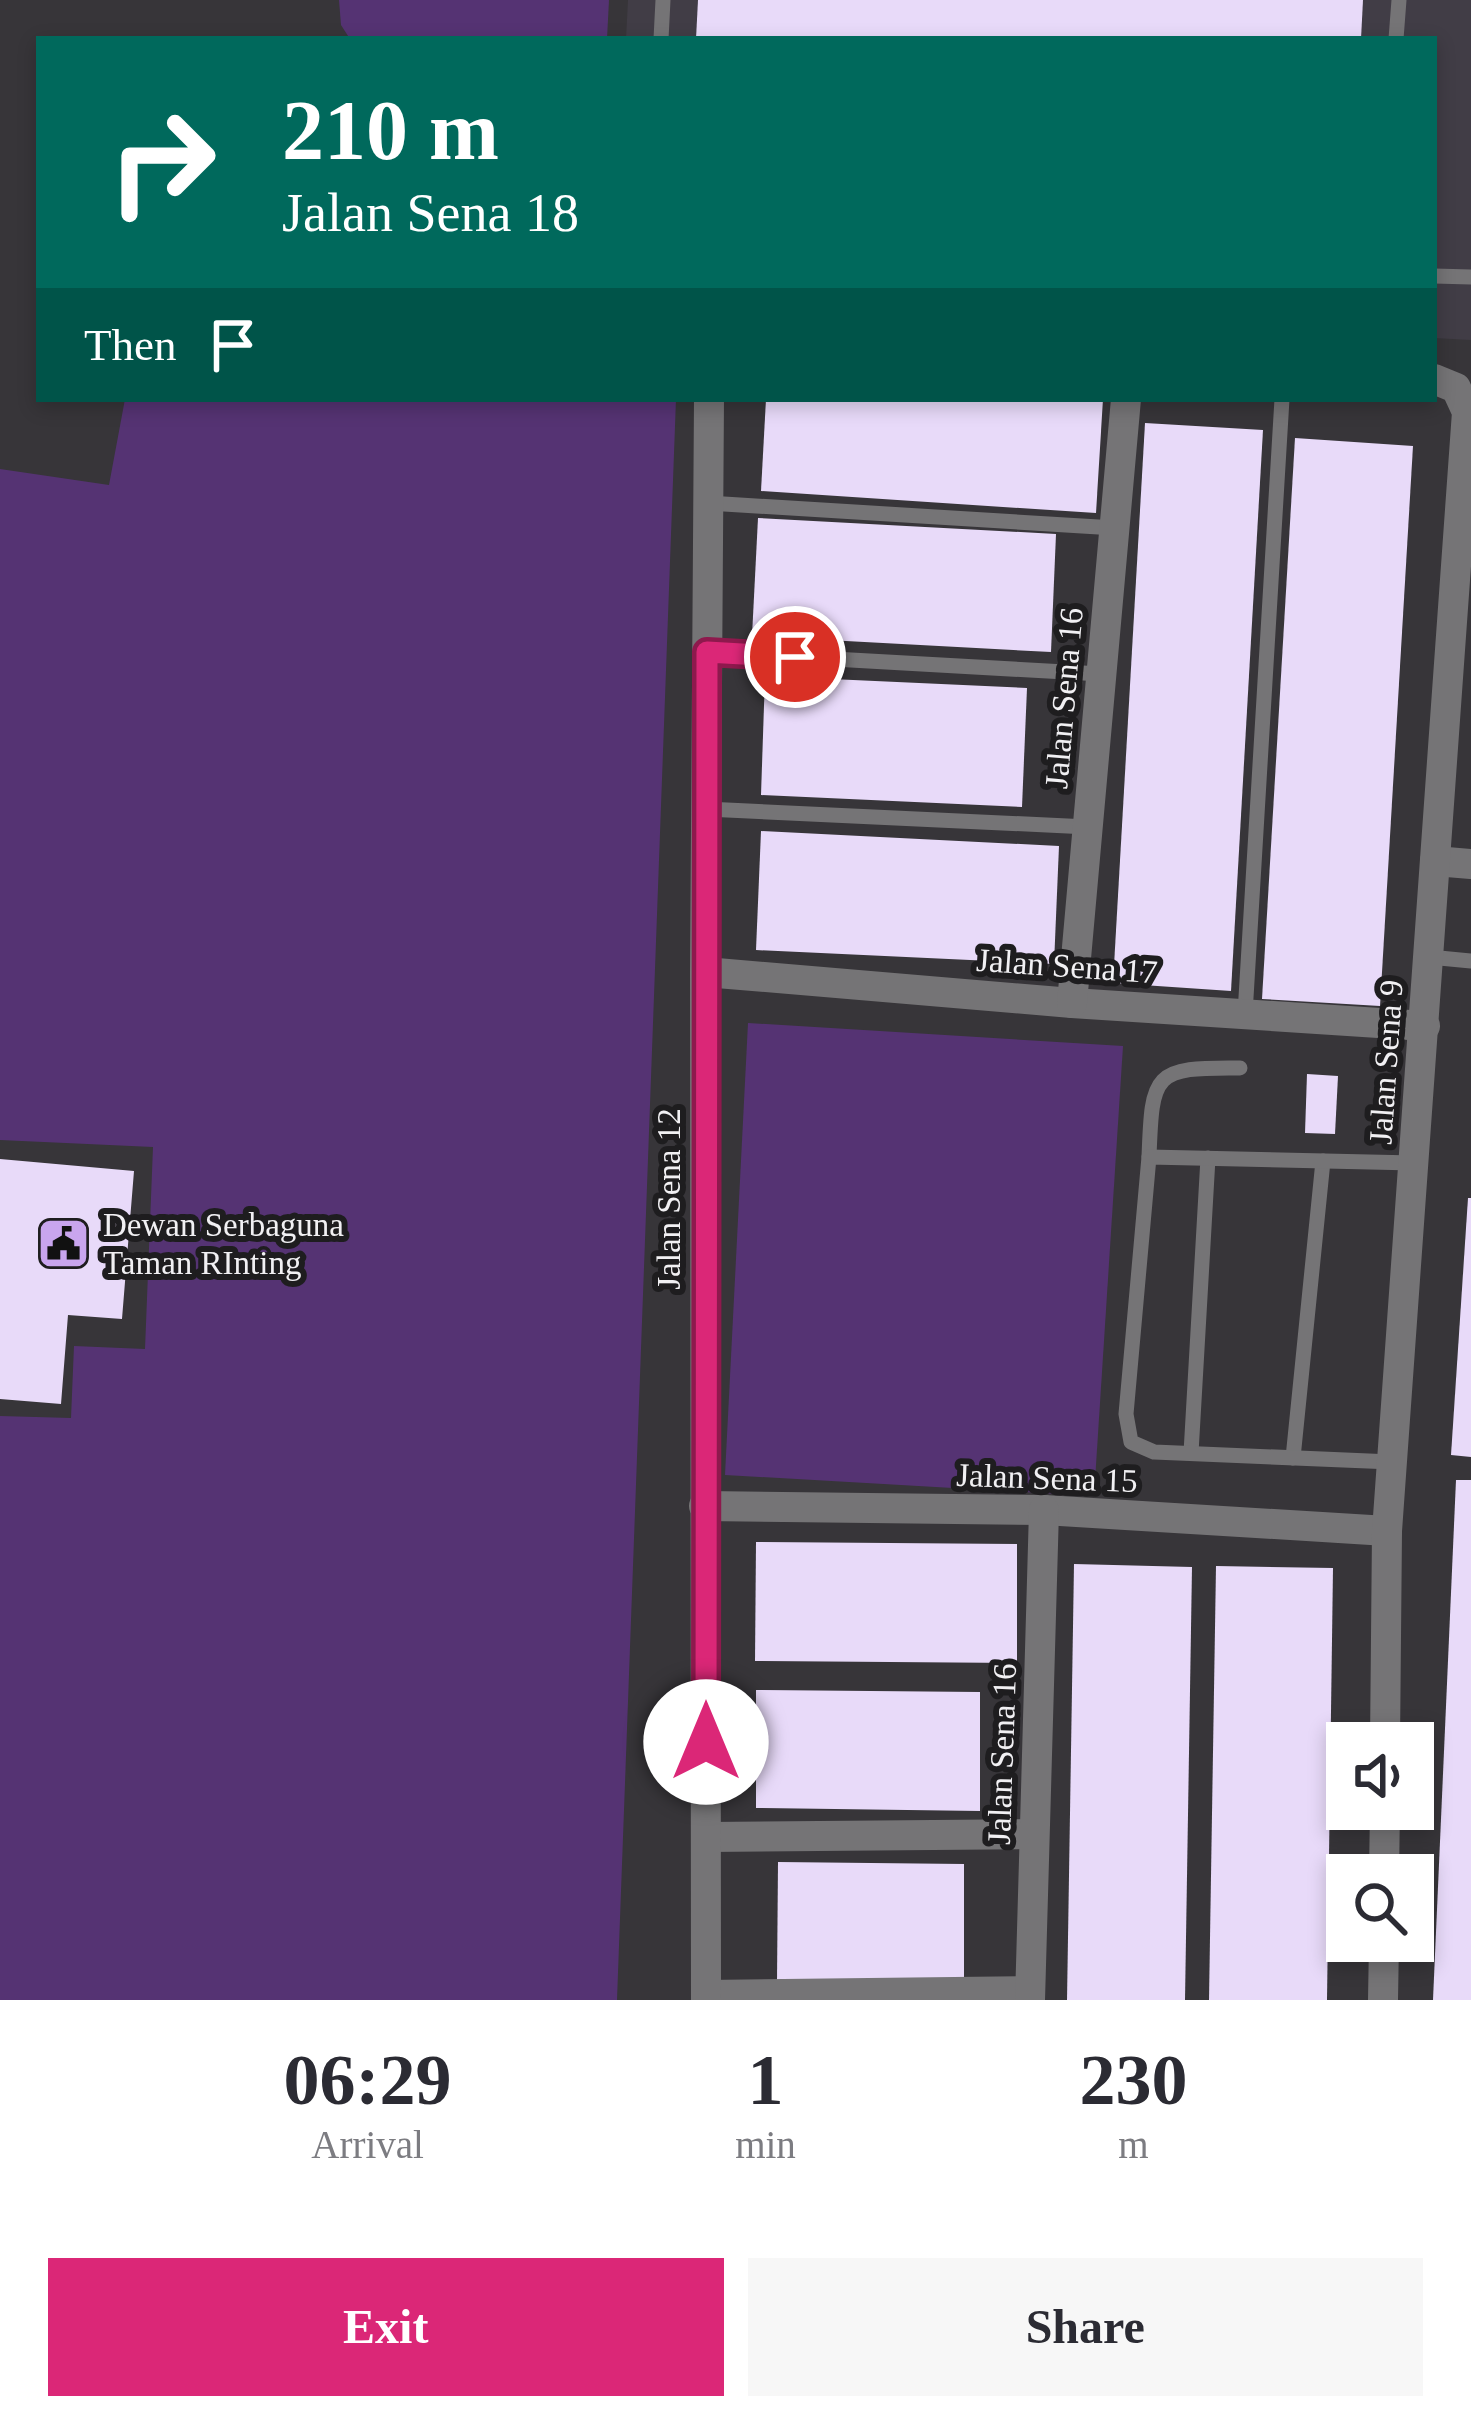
<!DOCTYPE html>
<html lang="en">
<head>
<meta charset="utf-8">
<style>
  body { margin:0; font-family:Georgia,serif; background:#f7f7f7; color:#2b2b33; height:100vh; display:flex; flex-direction:column; font-size:45px; white-space:nowrap }
  * { box-sizing:border-box; margin:0 }
  p { font-size:39px; color:#7c7c81 }
  .icon { flex:none; width:66px; height:66px; fill:none; stroke:currentColor; stroke-width:2; stroke-linecap:round; stroke-linejoin:round }
  .map { position:relative; height:2000px; overflow:hidden }
  .drawer { display:flex; flex-direction:column; background:#fff; flex:1 }
  .drawer>* { flex:none }
  .guide { position:absolute; left:36px; top:36px; width:1401px; height:366px; border-radius:0px; box-shadow:0 6px 18px #0003; background:#00695c; color:#fff; overflow:hidden }
  .buttons { position:absolute; left:1326px; top:1722px; display:grid; gap:24px }
  .buttons a { display:grid; place-items:center; width:108px; height:108px; border-radius:0px; background:#fff; box-shadow:0 6px 18px #0003; font-size:60px }
  .pin { position:absolute; display:grid; place-items:center; width:102px; height:102px; color:#fff; margin:-51px; border:6px solid #fff; border-radius:50%; box-shadow:0 3px 12px #0007 }
  .me { position:absolute; width:132px; margin:-66px; rotate:0deg; stroke-linejoin:round; filter:drop-shadow(0 0 9px #0008) }
  .turn { display:flex; align-items:center; gap:42px; height:252px; padding:0 48px; font-size:54px }
  .turn .icon { width:156px; height:156px; stroke-width:2.5 }
  .turn b { display:block; font-size:84px; line-height:102px }
  .then { display:flex; align-items:center; height:114px; padding:0 48px; background:#0003; gap:24px; font-size:45px }
  .eta { display:flex; justify-content:space-evenly; align-items:center; height:204px; text-align:center }
  .eta b { font-size:72px; font-weight:800; line-height:84px }
  .button { display:flex; gap:24px; margin-top:auto; padding:24px 48px }
  .button a { flex:1; height:138px; border-radius:0px; background:#db2777; color:#fff; font-size:48px; font-weight:800; line-height:138px; text-align:center }
  .button a+a { background:#f7f7f7; color:#2b2b33 }
  .map>svg:first-child { display:block }
  .built { fill:#413d46 }
  .green { fill:#553373 }
  .building { fill:#e8daf9 }
  .lines { fill:none; stroke-linecap:round; stroke-linejoin:round }
  .lane { stroke:#757476; stroke-width:15 }
  .street { stroke:#757476; stroke-width:30 }
  .route-casing { stroke:#8e194d; stroke-width:30 }
  .route { stroke:#db2777; stroke-width:21 }
  .labels { text-anchor:middle; stroke-width:12; stroke-linejoin:round; paint-order:stroke }
  .street-label { font-size:33px; fill:#f1f0f3; stroke:#1e1d1f }
  .poi-label { font-size:33px; fill:#f1f0f3; stroke:#1e1d1f; text-anchor:start }
</style>
</head>
<body>
<div class="map">
<svg width="1471" height="2000" viewBox="0 0 1471 2000">
  <rect width="100%" height="100%" fill="#373539"/>
  <!-- built -->
  <path class="built" d="M628,0h843v340l-37,-2v-299h-808z"/>
  <!-- green -->
  <g class="green">
    <path d="M339,0h270l-2,39h-257l-9,-14z"/>
    <path d="M125,399h551l-59,1601h-617v-584l71,2 3,-72 71,3 8,-202 -153,-7v-671l109,16z"/>
    <path d="M748,1023l375,23 -29,450 -369,-21z"/>
  </g>
  <!-- building -->
  <g class="building">
    <path d="M698,0h665l-2,39h-665z"/>
    <path d="M766,399h337l-7,114 -335,-22z"/>
    <path d="M1145,423l118,7 -32,561 -118,-8z"/>
    <path d="M1295,438l118,8 -33,560 -118,-7z"/>
    <path d="M758,518l298,16 -5,118 -299,-16z"/>
    <path d="M765,676l262,12 -5,119 -261,-12z"/>
    <path d="M761,831l298,15 -5,118 -298,-14z"/>
    <path d="M1307,1074l31,2 -3,58 -30,-1z"/>
    <path d="M0,1159l134,12 -12,148 -54,-4 -7,89 -61,-5z"/>
    <path d="M1468,1198h3v259l-20,-2z"/>
    <path d="M1456,1480h15v520h-38z"/>
    <path d="M756,1542l261,2v119l-262,-2z"/>
    <path d="M1074,1564l118,3 -7,433h-118z"/>
    <path d="M1216,1566l117,2 -6,432h-118z"/>
    <path d="M756,1690l224,2v119l-224,-3z"/>
    <path d="M778,1862l186,2v118l-187,-1z"/>
  </g>
  <g class="lines">
    <!-- lane -->
    <g class="lane">
      <path d="M661,39l2,-39"/>
      <path d="M1396,39l3,-39"/>
      <path d="M1434,276l37,1"/>
      <path d="M708,503l407,25"/>
      <path d="M707,652l394,22"/>
      <path d="M706,809l382,18"/>
      <path d="M1429,957l42,4"/>
      <path d="M1245,1014l37,-615"/>
      <path d="M1149,1157c3,-84 4,-90 91,-89"/>
      <path d="M1191,1453l17,-295"/>
      <path d="M1293,1458l30,-297"/>
      <path d="M1392,1462l-238,-10 -23,-10 -5,-28 23,-257 265,6"/>
    </g>
    <!-- street -->
    <g class="street">
      <path d="M1435,861l36,3"/>
      <path d="M705,972l367,31 353,23"/>
      <path d="M1072,1003l54,-604"/>
      <path d="M704,1506l340,4 343,21"/>
      <path d="M1385,1743l2,-212 80,-1119 -11,-24 -22,-9"/>
      <path d="M707,1837l327,-3"/>
      <path d="M1384,1875l1,-66"/>
      <path d="M706,1995l324,-4"/>
      <path d="M706,2000l-1,-1028 4,-573"/>
      <path d="M1030,2000l14,-490"/>
      <path d="M1383,2000l1,-59"/>
    </g>
  </g>
  <g class="lines">
    <defs>
      <path id="route" d="M706,1742l1,-1090 88,5"/>
    </defs>
    <!-- route casing -->
    <use href="#route" class="route-casing"/>
    <!-- route -->
    <use href="#route" class="route"/>
  </g>
  <!-- icons -->
  <defs>
    <symbol id="civic-square" viewBox="-11 -11 22 22"><rect x="-9" y="-9" width="18" height="18" rx="4" fill="#c9a5ee" stroke="#1e1d1f"/><path d="M-.6-6.5H3V-4.5H.6V-3L4-1V1h2V6H-6V1h2V-1L-.6-3ZM-1.2 2.5V6h2.4V2.5Z" fill="#111"/></symbol>
  </defs>
  <g fill-rule="evenodd">
    <use href="#civic-square" x="34" y="1214" width="59" height="59"/>
  </g>
  <g class="labels">
    <!-- street labels -->
    <g class="street-label">
      <text transform="translate(1063 698) rotate(-85)" y="12">Jalan Sena 16</text>
      <text transform="translate(1067 965) rotate(4)" y="12">Jalan Sena 17</text>
      <text transform="translate(1385 1062) rotate(-86)" y="12">Jalan Sena 9</text>
      <text transform="translate(668 1199) rotate(-90)" y="12">Jalan Sena 12</text>
      <text transform="translate(1047 1477) rotate(2)" y="12">Jalan Sena 15</text>
      <text transform="translate(1001 1754) rotate(-88)" y="12">Jalan Sena 16</text>
    </g>
    <!-- poi labels -->
    <g class="poi-label">
      <text x="103" y="1236">Dewan Serbaguna<tspan x="103" dy="38">Taman RInting</tspan></text>
    </g>
  </g>
</svg>
<div class="buttons">
<a><svg class="icon" aria-label="sound" viewBox="0 0 24 24"><path d="M4 9h4l5-4v14l-5-4H4zM17 9q2 3 0 6"/></svg></a>
<a><svg class="icon" aria-label="search" viewBox="0 0 24 24"><circle cx="10" cy="10" r="6"/><path d="M15 15l6 6"/></svg></a>
</div>
<div class="pin" style="left:795px;top:657px;background:#d93025"><svg class="icon" aria-label="arrive" viewBox="0 0 24 24"><path d="M6 21V4h12l-3 4 3 4H6"/></svg></div>
<svg class="me" style="left:706px;top:1742px" viewBox="-20 -20 40 40"><circle r="19" fill="#fff"/><path d="M0-13L10 11 0 6-10 11z" fill="#db2777"/></svg>
<div class="guide">
<div class="turn"><svg class="icon" aria-label="right" viewBox="0 0 24 24"><path d="M7 20v-9h11M14 6l5 5-5 5"/></svg><div><b>210 m</b>Jalan Sena 18</div></div>
<div class="then">Then<svg class="icon" aria-label="arrive" viewBox="0 0 24 24"><path d="M6 21V4h12l-3 4 3 4H6"/></svg></div>
</div>
</div>
<section class="drawer">
<div class="eta">
<div><b>06:29</b><p>Arrival</p></div>
<div><b>1</b><p>min</p></div>
<div><b>230</b><p>m</p></div>
</div>
<div class="button"><a>Exit</a><a>Share</a></div>
</section>
</body>
</html>
